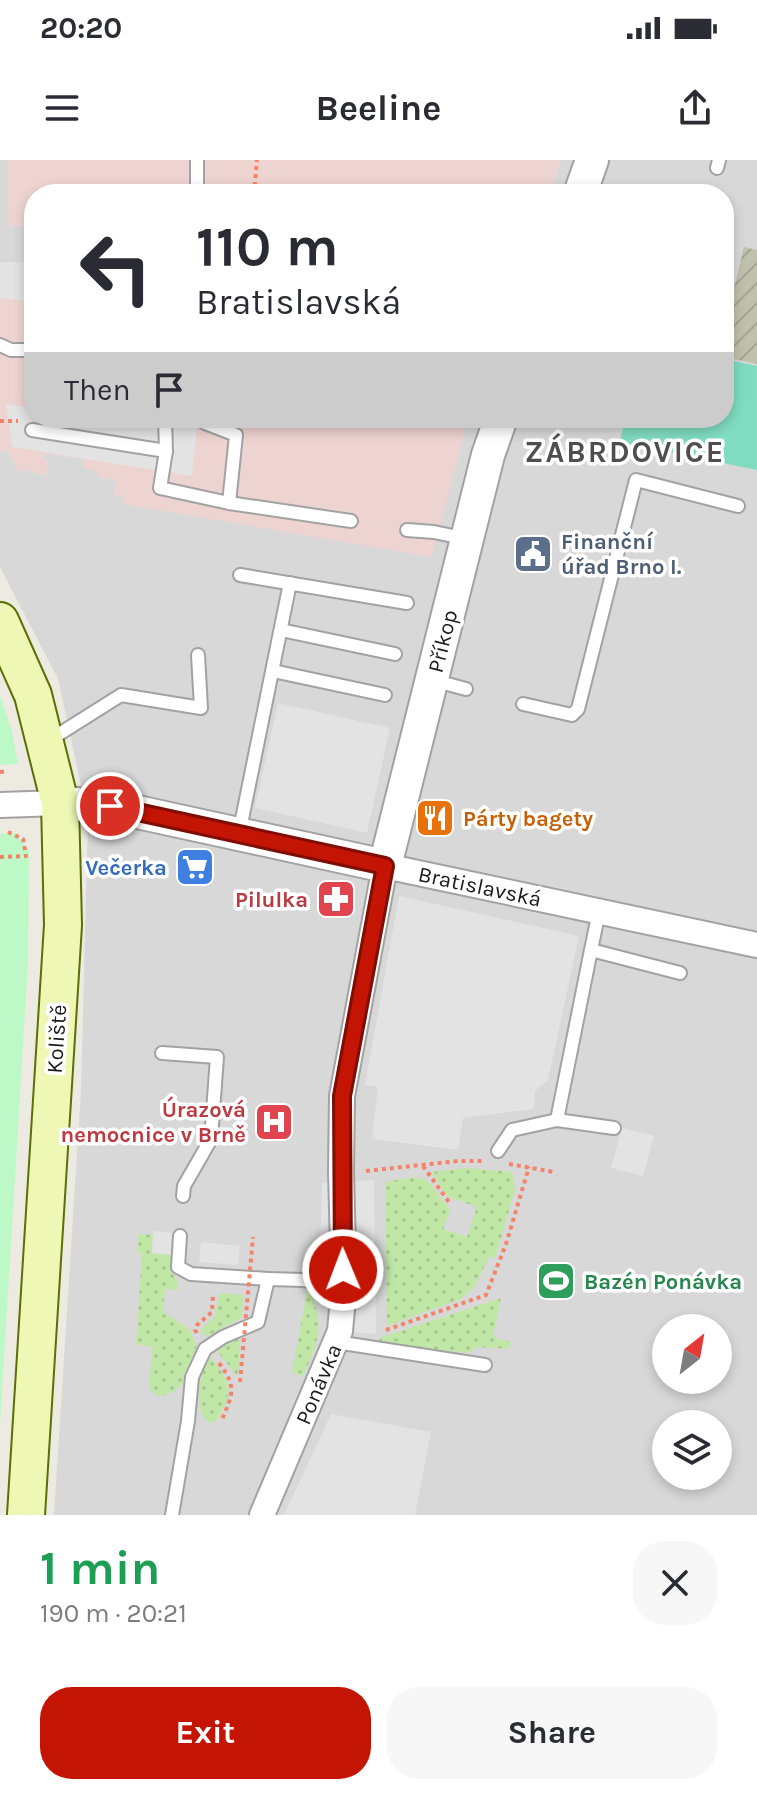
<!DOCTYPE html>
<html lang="en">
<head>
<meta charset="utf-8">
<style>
  body { margin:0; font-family:Karla,sans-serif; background:#f7f7f7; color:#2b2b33; height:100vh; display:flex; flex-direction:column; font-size:30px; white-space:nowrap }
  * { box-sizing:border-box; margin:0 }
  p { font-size:26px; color:#7c7c81 }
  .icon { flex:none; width:44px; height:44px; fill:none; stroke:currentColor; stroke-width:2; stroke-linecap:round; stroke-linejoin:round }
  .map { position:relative; height:1355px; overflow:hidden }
  .details { display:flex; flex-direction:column; background:#fff; flex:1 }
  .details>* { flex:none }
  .guide { position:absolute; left:24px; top:24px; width:710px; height:244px; border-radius:32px; box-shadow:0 4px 12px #0003; background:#fff; color:#2b2b33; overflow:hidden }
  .needle { width:52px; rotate:31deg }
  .controls { position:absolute; left:652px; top:1154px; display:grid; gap:16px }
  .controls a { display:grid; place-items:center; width:80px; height:80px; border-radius:50%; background:#fff; box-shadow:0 4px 12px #0003; font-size:40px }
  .pin { position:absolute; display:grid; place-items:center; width:68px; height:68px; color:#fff; margin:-34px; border:4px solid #fff; border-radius:50%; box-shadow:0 2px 8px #0007 }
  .me { position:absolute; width:88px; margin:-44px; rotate:359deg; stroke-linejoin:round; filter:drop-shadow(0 0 6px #0008) }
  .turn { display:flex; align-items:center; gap:28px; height:168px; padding:0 40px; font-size:36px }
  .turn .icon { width:104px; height:104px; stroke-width:2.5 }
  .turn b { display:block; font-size:56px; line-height:68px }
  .then { display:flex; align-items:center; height:76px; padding:0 40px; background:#0003; gap:16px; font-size:30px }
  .round { display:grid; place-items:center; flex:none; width:84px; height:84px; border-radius:32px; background:#f7f7f7 }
  .summary { display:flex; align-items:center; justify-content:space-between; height:136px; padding:0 40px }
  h1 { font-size:48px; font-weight:700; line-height:60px; color:#1e9e55 }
  .button { display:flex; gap:16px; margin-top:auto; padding:16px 40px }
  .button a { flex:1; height:92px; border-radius:32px; background:#c41403; color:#fff; font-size:32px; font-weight:700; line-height:92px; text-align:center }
  .button a+a { background:#f7f7f7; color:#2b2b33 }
  .status { display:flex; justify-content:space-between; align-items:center; height:56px; padding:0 40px; background:#fff; direction:ltr }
  .status svg { height:22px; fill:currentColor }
  header { display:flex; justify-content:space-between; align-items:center; height:104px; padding:0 40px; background:#fff; font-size:36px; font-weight:700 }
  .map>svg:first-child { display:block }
  .residential { fill:#d9d8d8; fill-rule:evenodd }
  .commercial { fill:#eed4d0 }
  .construction { fill:url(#construction-furrows) }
  .grass { fill:url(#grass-dots) }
  .park { fill:#bdf8c7 }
  .pitch { fill:#7fdcc0 }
  .parking { fill:#e3e3e3 }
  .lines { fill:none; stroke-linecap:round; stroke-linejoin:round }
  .service-casing { stroke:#a2a2a2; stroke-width:16 }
  .minor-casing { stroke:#a2a2a2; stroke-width:28 }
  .tertiary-casing { stroke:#a2a2a2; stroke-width:36 }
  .secondary-casing { stroke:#5a6f06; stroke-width:40 }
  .path { stroke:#f78367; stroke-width:4; stroke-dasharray:4 4; stroke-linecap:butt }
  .service { stroke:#fff; stroke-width:12 }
  .minor { stroke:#fff; stroke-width:24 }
  .tertiary { stroke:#fff; stroke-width:32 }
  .secondary { stroke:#eef8b4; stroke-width:36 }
  .path-bridge { stroke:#f78367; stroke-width:4; stroke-dasharray:4 4; stroke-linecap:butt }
  .route-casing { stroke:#7f0d02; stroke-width:20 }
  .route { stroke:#c41403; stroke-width:14 }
  .labels { text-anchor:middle; stroke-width:7; stroke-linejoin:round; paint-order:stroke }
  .service-label { font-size:22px; font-weight:bold; fill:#4e5e75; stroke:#fff; text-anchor:start }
  .street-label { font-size:22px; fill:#1b1b1b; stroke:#fff }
  .food-label { font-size:22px; font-weight:bold; fill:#c56008; stroke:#fff; text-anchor:start }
  .shop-label { font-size:22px; font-weight:bold; fill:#366cbe; stroke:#fff; text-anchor:end }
  .health-label { font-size:22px; font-weight:bold; fill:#be3a42; stroke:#fff; text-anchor:end }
  .leisure-label { font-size:22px; font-weight:bold; fill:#27864d; stroke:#fff; text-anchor:start }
  .district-label { font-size:30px; font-weight:bold; letter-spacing:2px; fill:#4e4e4e; stroke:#fff }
</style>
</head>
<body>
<div class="status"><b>20:20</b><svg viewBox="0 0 49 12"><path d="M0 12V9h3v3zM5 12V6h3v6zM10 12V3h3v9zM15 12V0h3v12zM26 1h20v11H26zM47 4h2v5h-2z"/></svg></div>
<header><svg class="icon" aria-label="menu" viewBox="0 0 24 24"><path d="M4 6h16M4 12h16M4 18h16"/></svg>Beeline<svg class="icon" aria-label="share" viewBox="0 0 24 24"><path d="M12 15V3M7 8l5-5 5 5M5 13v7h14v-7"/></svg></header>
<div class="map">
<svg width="757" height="1355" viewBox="0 0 757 1355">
  <defs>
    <pattern id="construction-furrows" width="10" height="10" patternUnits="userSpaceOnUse" patternTransform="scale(2)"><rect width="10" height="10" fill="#bfc1ad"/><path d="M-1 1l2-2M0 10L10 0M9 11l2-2" fill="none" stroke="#a4a594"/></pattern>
    <pattern id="grass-dots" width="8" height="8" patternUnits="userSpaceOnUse" patternTransform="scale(2)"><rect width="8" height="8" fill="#c1e7a6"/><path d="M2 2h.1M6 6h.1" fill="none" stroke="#a5c68e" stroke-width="1.8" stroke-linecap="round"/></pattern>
  </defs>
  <rect width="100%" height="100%" fill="#edeae1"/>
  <!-- residential -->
  <g class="residential">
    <path d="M0,0h7v65l27,1v37l-34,-1z"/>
    <path d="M561,0h196v1355h-703l27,-424 7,-274 -30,-138 -58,-112v-114l6,-3 2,2 12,21 4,-4 21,7 3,-15 -5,-1 2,-7 39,6 14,12v6l18,3 8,17v7l99,16 239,-86 6,-16h256v-224h-175zM666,1168h52v52h-52zM666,1264h52v52h-52z"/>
  </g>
  <!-- commercial -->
  <g class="commercial">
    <path d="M7,0h554l-12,34h-515v32l-27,-1z"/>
    <path d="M0,102l34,1v155h434l-36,139 -309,-53 1,-7 -10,-1 2,-16 -19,-3 1,-6 -15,-3v-9l-38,-6 -2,7 5,1 -3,15 -21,-7 -4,4 -12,-21 -3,-2 -5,3z"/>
  </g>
  <!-- construction -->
  <path class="construction" d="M744,87l13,3v114l-33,-7v-28z"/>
  <!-- grass -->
  <g class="grass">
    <path d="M466,1008l46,4 3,18 -20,68 -6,-1 -15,30 -13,12 -74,27 -2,-144c44,-8 38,-8 65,28l-7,19 24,8 10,-30 -29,-10 -17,-25z"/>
    <path d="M138,1074l15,1 -1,18 19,2 1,18 6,7 -1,10 -12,-1 -2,23 26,17 8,17c-13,25 -7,46 -39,50l-9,-7 3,-42 -16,-3 6,-90 -4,-1z"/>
    <path d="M307,1131l3,1c16,32 7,53 -7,84l-11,-4z"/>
    <path d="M223,1133l20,2 -1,22 -36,20 -6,-7 15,-14 4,-21z"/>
    <path d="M501,1138l-8,39 18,5 -2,7 -31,-2 -10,6 -84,-9 -6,-3 4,-4z"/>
    <path d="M240,1176l-2,41 -22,-27z"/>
    <path d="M211,1197c20,27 24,34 5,64l-6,2c-19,-11 -11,-52 1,-66z"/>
  </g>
  <!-- park -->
  <g class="park">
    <path d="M0,535l12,37 6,32 -18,1z"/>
    <path d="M14,673l15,17 -1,112 -28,463v-591z"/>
  </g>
  <!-- pitch -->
  <path class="pitch" d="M724,199l33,7v104l-137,-28 5,-24h99z"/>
  <!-- parking -->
  <g class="parking">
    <path d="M0,102l34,1v39l-34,-4z"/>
    <path d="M6,244l28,4v10h164l-6,58 -180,-29z"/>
    <path d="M278,543l112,25 -23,105 -112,-25z"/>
    <path d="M399,736l180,40 -31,144 -13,11 -1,18 -71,9 -5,32 -86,-11 6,-52 -13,-2z"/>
    <path d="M622,968l32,8 -11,40 -32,-8z"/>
    <path d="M374,1020l2,154 -36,-3 3,-60 -23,-18 2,-70z"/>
    <path d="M153,1071l19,2 -1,22 -19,-2z"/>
    <path d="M201,1082l39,4 -2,19 -39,-3z"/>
    <path d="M331,1254l100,18 -16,83h-131z"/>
  </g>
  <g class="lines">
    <defs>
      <g id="service">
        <path d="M717,8l2,-8"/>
        <path d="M197,34v-34"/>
        <path d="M33,135h1"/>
        <path d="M0,185l11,5h23"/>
        <path d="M165,258l1,33 -6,37 69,15 122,18"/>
        <path d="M205,263l31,12 -7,68"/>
        <path d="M32,270l134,21"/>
        <path d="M407,370l27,2 33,7"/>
        <path d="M240,415l167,28"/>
        <path d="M281,470l114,24"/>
        <path d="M273,511l112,24"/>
        <path d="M432,520l34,9"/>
        <path d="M523,544l49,11 6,-6 58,-229 102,26"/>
        <path d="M48,581l73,-46 80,13 -3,-53"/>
        <path d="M239,674l51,-251"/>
        <path d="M591,790l8,-39"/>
        <path d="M162,893l55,4 -6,82 -27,47 -1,10"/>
        <path d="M557,960l57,8"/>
        <path d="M498,991l14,-21 45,-10 34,-170 89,23"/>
        <path d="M180,1076l-2,31 13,7 77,5"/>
        <path d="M336,1182l149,23"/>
        <path d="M172,1355l16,-94 4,-44 13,-28 18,-12 35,-15 10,-43 35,1 41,7"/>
      </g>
      <g id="minor">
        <path d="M0,645l60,-2"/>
        <path d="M262,1355l78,-184 4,-44 -3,-116 1,-75 43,-230 372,79"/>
      </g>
      <g id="tertiary">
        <path d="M580,34l12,-34"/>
        <path d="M60,643l50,3 275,60 103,-411 13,-37"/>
      </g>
      <path id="secondary" d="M0,461l33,74 27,108 3,122 -37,590"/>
    </defs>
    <!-- service casing -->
    <use href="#service" class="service-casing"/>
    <!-- minor casing -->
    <use href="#minor" class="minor-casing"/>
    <!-- tertiary casing -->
    <use href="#tertiary" class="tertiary-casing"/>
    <!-- secondary casing -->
    <use href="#secondary" class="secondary-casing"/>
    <!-- path -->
    <g class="path">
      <path d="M254,34l3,-34"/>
      <path d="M0,261h18"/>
      <path d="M0,612l8,-1"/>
      <path d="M0,697l26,-1 -3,-17 -15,-7"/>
      <path d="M509,1004l45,8"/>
      <path d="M423,1006l28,39"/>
      <path d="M366,1011l92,-10h27"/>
      <path d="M386,1170l100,-35 20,-51 23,-77"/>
      <path d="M197,1173l-2,-3 2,-5 15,-13 1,-18"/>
      <path d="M219,1203c19,25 13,32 2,59"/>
    </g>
    <!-- service -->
    <use href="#service" class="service"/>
    <!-- minor -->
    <use href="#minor" class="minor"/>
    <!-- tertiary -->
    <use href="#tertiary" class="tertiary"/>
    <!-- secondary -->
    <use href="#secondary" class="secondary"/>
    <!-- path-bridge -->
    <path class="path-bridge" d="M240,1222l13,-145"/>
  </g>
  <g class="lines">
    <defs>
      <path id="route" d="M110,646l275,60 -43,230 1,174"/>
    </defs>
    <!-- route casing -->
    <use href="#route" class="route-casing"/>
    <!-- route -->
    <use href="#route" class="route"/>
  </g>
  <!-- icons -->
  <defs>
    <symbol id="civic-square" viewBox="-11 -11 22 22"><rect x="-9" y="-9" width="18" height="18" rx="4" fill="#5c6f8a" stroke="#fff"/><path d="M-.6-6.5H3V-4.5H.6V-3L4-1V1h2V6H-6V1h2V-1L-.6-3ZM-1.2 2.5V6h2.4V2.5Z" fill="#fff"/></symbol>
    <symbol id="restaurant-square" viewBox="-11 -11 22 22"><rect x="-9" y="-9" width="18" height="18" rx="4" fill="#e8710a" stroke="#fff"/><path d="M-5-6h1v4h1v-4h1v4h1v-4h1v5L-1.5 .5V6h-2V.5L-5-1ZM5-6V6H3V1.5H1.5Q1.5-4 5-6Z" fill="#fff"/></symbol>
    <symbol id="supermarket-square" viewBox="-11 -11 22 22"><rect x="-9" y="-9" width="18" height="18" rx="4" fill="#3f7fe0" stroke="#fff"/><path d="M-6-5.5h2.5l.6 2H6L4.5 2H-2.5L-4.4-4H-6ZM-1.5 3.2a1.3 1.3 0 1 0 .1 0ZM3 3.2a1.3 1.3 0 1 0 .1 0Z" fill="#fff"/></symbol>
    <symbol id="pharmacy-square" viewBox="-11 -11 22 22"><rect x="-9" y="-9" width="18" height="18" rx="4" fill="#e0444e" stroke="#fff"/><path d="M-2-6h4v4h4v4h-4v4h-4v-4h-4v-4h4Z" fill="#fff"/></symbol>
    <symbol id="hospital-square" viewBox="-11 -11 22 22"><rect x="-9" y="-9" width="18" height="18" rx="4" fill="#e0444e" stroke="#fff"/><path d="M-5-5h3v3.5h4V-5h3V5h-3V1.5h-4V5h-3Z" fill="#fff"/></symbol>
    <symbol id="stadium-square" viewBox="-11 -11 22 22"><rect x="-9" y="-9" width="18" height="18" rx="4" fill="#2e9e5b" stroke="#fff"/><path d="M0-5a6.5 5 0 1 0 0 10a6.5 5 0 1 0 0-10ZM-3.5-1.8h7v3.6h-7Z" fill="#fff"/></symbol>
  </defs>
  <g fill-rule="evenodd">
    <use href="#civic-square" x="511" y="372" width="44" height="44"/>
    <use href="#restaurant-square" x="413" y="636" width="44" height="44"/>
    <use href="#supermarket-square" x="173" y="685" width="44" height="44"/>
    <use href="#pharmacy-square" x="314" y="717" width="44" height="44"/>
    <use href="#hospital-square" x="252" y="940" width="44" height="44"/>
    <use href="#stadium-square" x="534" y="1099" width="44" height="44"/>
  </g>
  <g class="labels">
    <!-- service labels -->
    <g class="service-label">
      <text x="561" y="389">Finanční<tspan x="561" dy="25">úřad Brno I.</tspan></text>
    </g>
    <!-- street labels -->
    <g class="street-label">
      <text transform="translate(442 481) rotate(-76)" y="8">Příkop</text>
      <text transform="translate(480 726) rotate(12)" y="8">Bratislavská</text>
      <text transform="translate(56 879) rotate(-86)" y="8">Koliště</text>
      <text transform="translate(318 1224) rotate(-67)" y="8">Ponávka</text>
    </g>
    <!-- food labels -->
    <g class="food-label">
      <text x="463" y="666">Párty bagety</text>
    </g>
    <!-- shop labels -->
    <g class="shop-label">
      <text x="167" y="715">Večerka</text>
    </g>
    <!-- health labels -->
    <g class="health-label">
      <text x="308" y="747">Pilulka</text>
      <text x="246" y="957">Úrazová<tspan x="246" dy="25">nemocnice v Brně</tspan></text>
    </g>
    <!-- leisure labels -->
    <g class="leisure-label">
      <text x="584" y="1129">Bazén Ponávka</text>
    </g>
    <!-- district labels -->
    <g class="district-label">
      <text x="625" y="302">ZÁBRDOVICE</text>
    </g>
  </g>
</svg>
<div class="controls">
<a><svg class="needle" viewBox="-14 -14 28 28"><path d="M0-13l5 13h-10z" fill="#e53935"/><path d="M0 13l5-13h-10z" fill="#7c7c81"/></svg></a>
<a><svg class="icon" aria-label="layers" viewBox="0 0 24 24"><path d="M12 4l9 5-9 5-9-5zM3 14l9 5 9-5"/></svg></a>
</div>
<div class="pin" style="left:110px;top:646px;background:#d93025"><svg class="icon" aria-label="arrive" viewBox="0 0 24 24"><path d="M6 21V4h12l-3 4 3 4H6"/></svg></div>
<svg class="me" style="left:343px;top:1110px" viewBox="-20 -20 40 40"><circle r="17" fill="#c41403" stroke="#fff" stroke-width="3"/><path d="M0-11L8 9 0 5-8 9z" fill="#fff"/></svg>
<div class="guide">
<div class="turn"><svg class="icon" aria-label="left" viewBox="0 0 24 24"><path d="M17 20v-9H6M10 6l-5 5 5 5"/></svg><div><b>110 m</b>Bratislavská</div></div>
<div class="then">Then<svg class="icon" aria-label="arrive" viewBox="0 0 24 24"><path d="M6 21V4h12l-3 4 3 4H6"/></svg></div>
</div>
</div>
<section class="details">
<div class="summary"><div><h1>1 min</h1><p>190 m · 20:21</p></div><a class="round"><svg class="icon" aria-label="close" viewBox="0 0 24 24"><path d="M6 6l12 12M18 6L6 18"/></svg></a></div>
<div class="button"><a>Exit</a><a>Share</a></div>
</section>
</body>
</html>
